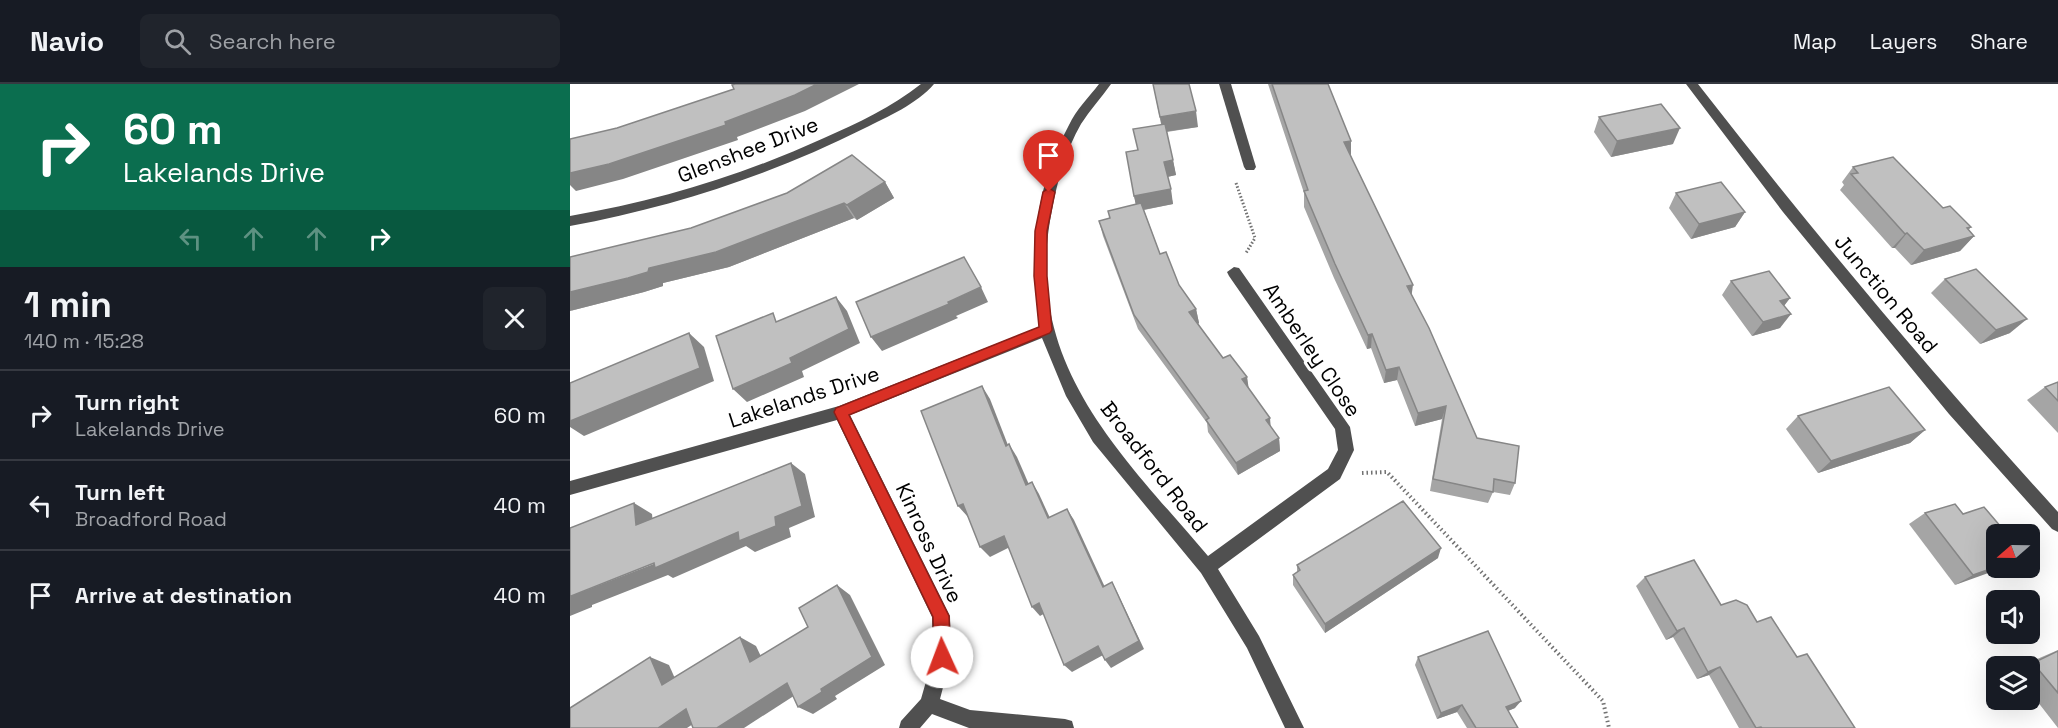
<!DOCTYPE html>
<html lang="en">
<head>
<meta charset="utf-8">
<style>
  body { margin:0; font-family:"Space Grotesk",sans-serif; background:#20242c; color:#f1f3f6; height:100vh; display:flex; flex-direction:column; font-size:22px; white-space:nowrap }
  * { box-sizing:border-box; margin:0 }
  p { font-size:20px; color:#9ea1a6 }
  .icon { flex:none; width:33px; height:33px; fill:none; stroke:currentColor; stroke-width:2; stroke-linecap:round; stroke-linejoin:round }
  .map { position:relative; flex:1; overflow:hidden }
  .drawer { display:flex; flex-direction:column; background:#171b24; width:570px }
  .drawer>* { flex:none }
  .banner { background:#0b6e4f; color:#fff; overflow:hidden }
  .needle { width:39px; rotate:250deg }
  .tools { position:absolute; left:1416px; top:440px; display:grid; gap:12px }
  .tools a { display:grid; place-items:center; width:54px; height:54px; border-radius:9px; background:#171b24; box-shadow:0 6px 24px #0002; font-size:30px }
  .pin { position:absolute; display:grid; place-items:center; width:51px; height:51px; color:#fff; margin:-62px -26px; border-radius:50% 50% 50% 0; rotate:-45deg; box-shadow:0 0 6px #0007 }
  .pin .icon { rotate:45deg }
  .me { position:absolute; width:66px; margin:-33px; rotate:358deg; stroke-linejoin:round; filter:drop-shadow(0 0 4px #0008) }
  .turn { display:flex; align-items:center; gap:21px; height:126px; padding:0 24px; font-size:27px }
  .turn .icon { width:78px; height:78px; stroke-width:2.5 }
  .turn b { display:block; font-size:42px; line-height:51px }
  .lanes { display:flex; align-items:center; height:57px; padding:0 24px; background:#0003; justify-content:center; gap:30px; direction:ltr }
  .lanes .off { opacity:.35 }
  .round { display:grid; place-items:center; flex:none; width:63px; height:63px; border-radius:9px; background:#20242c }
  .summary { display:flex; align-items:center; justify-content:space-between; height:102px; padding:0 24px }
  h1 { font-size:36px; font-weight:600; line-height:45px }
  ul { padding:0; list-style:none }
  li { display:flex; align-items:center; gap:18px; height:90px; padding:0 24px; border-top:2px solid #363941 }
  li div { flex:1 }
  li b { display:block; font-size:22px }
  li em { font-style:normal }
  header { display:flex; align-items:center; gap:36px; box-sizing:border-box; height:84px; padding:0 30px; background:#171b24; border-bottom:2px solid #363941 }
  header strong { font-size:28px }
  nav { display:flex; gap:33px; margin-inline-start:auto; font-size:21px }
  .search { width:420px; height:54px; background:#20242c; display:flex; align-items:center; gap:15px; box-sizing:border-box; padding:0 21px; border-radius:9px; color:#9ea1a6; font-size:22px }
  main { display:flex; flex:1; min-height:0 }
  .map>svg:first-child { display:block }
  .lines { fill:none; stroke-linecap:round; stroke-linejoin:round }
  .path-far1 { stroke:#727272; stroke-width:3; stroke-dasharray:1.5 2; stroke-linecap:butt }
  .path { stroke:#727272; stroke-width:4; stroke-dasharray:1.5 3; stroke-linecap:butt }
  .minor { fill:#505050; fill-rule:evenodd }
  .wall { fill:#a5a5a5 }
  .shaded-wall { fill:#868686 }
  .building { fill:#c0c0c0; stroke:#868686; stroke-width:1.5 }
  .route { fill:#d93025; stroke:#8d1f18; stroke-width:1.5 }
  .labels { text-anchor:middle; stroke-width:6; stroke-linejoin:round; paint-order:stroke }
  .street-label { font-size:21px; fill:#000; stroke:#fff }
</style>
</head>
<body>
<header>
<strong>Navio</strong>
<div class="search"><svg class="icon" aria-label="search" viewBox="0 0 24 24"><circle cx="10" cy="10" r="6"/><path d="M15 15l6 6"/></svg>Search here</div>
<nav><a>Map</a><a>Layers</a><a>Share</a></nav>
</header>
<main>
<section class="drawer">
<div class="banner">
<div class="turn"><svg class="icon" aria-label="right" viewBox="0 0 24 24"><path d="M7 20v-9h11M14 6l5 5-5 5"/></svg><div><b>60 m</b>Lakelands Drive</div></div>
<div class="lanes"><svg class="icon off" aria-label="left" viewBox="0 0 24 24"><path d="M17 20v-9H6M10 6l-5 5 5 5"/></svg><svg class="icon off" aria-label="ahead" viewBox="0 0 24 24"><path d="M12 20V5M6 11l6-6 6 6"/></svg><svg class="icon off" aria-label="ahead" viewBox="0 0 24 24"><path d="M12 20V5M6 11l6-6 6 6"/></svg><svg class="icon" aria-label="right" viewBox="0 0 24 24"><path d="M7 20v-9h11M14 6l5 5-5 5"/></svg></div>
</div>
<div class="summary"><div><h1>1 min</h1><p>140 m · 15:28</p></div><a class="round"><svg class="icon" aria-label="close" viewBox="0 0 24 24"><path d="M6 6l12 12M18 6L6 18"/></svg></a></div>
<ul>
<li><svg class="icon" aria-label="right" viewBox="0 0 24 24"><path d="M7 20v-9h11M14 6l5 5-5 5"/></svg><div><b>Turn right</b><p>Lakelands Drive</p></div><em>60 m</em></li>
<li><svg class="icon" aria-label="left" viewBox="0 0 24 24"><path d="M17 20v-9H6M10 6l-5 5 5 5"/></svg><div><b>Turn left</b><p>Broadford Road</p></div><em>40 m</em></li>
<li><svg class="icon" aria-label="arrive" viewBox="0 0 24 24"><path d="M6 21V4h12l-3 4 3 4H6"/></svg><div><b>Arrive at destination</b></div><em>40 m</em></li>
</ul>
</section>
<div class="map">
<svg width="1488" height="644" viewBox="0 0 1488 644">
  <rect width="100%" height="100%" fill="#fff"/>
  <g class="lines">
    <!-- path-far1 -->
    <path class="path-far1" d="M666,99l19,55 -9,15"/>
    <!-- path -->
    <path class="path" d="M792,389l25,-1 216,229 6,27"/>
    <!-- minor -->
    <g class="minor">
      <path d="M351,0h13c-17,20 -47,33 -69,44 -94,47 -192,79 -295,98v-10c88,-15 173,-41 254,-78 34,-15 68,-31 97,-54z"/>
      <path d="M529,0h12c-10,14 -21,26 -30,40 -15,26 -24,58 -29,86 -31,152 67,241 156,346l120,-87 10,-19 -3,-21 -106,-153 -2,-4 7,-5 5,1 111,159 4,23 -14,29 -122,90 41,67 45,92h-19l-38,-80 -46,-75 -108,-131 -27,-46 -24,-58 -192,77 100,201 1,41 -11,42 30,11 95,9 7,2 2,7h-105l-37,-14 -12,14h-21l2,-7 20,-22 12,-42 -1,-40 -95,-197 -267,75v-14l269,-75 200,-79c-8,-77 -7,-132 30,-202 7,-15 20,-28 30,-41z"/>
      <path d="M649,0h12l25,83 -2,3h-8l-2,-3z"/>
      <path d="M1116,0h12c115,148 234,290 360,428v20l-6,-3 -103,-115 -166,-202z"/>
    </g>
  </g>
  <!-- wall -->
  <g class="wall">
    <path d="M583,0l45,43 -31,5 9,43 -9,2 6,27 -29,6 16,44 19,31 17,24 3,14 -1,1 25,34 24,19 1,12 23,38 8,11 1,13 -42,24 -30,-43 -1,-9 -69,-94 -35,-93 -4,-15 11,-3 26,-14 -2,-8 4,-46 23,-26z"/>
    <path d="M698,0h60l23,72 60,139 66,143 38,45 -5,12 -17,-3 -5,11 -58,-12 12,-72 -27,7 -18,-46 -13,3 -13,-35 -4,1 -33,-71 -30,-71v-14z"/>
    <path d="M1029,33l74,27 -62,13 -17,-25z"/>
    <path d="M1283,83l90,41 25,22 6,6 -14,15 -49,14 -16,-17h-3l-52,-58 4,-5 -2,-3z"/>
    <path d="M315,98l9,16 -37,22 -3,-2 -125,49 -66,16v3l-19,6 -74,19z"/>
    <path d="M1106,109l69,19 -10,15 -44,12 -22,-31z"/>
    <path d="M1375,195l65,54 -30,11 -49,-51z"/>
    <path d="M1161,197l59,17 -6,8 -4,22 -28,8 -30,-41z"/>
    <path d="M1488,298v51l-31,-33 18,-13z"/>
    <path d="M1228,332l127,14 -15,13 -92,30 -32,-44z"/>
    <path d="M1355,429l71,54 -41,18 -46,-61z"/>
    <path d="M868,474l-113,75 -32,-48v-10l4,-3v-7z"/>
    <path d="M1075,493l76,28 36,17 40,35 58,71h-116l-30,-53 -12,4 -24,-42 -7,3 -30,-54z"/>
    <path d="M1488,566v78l-28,-36v-26h-9z"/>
    <path d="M848,573l97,51 -7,3 10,17h-51l-10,-16 -20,7 -22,-54z"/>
  </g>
  <!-- shaded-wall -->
  <g class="shaded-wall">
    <path d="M247,0h42l-54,27 -68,26 1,3 -115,39 -47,12 -6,-6v-12l155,-51z"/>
    <path d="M626,27l2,16 -35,5 -3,-15z"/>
    <path d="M1110,44l-7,16 -62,13 6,-16z"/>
    <path d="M781,57v15l-7,-14z"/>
    <path d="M603,76l3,15 -9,2 -3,-15z"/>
    <path d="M315,98l9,16 -37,22 -10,-15z"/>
    <path d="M601,105l2,15 -36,7 -3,-15z"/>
    <path d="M274,119l10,15 -125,49 -66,16v3l-19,6 -74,19v-19l79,-24z"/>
    <path d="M1175,128l-10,15 -44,12 8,-15z"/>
    <path d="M1401,143l-13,14 16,-5 -14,15 -49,14 13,-15z"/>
    <path d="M1337,149l-12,15h-3l13,-14z"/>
    <path d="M843,201l-2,14 -4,-13z"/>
    <path d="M411,203l7,15 -32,14 2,2 -76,33 -11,-14z"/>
    <path d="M266,213l11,14 13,32 -58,28 2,6 -57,25 -14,-13z"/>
    <path d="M1220,214l-11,14 1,-11z"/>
    <path d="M626,225l3,14 -7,4 -3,-15z"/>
    <path d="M1221,230l-11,14 -28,8 11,-14z"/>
    <path d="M1457,235l-17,14 -30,11 16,-14z"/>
    <path d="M119,249l15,14 10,34 -130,55 -14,-9v-6z"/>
    <path d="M802,250l-1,14 -4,1 1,-14z"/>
    <path d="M829,283l-2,13 -13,3 2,-13z"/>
    <path d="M677,293l2,13 -7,-11z"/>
    <path d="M412,302l8,13 23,59 -7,-12z"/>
    <path d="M876,322l-4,13 -27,7 3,-13z"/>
    <path d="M700,334l1,12 -5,-10z"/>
    <path d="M1355,346l-15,13 -92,30 13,-12z"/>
    <path d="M709,354l1,13 -42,24 -2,-12z"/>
    <path d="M439,360l8,13 17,39 -8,-11z"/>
    <path d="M221,379l14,11 10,43 -26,11 2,9 -36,15 -9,-6 -73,32 -5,-3 -76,30v2l-22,9v-17l1,-3 204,-79z"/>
    <path d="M462,398l7,12 16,35 -7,-11z"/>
    <path d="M64,419l18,11 2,21 -18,-10z"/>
    <path d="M393,420l9,11 -4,2 -10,-11z"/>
    <path d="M497,425l7,11 35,76 -6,-9z"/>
    <path d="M434,452l8,10 -22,11 -10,-10z"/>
    <path d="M871,464l-3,10 -113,75v-9z"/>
    <path d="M1426,483h9l-50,18 18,-10z"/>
    <path d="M542,498l5,10 27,57 -33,19 -6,-8z"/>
    <path d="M267,501l13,10 35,70 -50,31 2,3 -24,15 -15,-7 23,-18z"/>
    <path d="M469,519l8,9 -7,4 -8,-9z"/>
    <path d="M1114,544l-11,9 -7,3 11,-9z"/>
    <path d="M170,553l16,9 11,23 -17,-7z"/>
    <path d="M528,562l7,8 -33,18 -8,-7z"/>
    <path d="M80,573l19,8 12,27 -19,-7z"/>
    <path d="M1150,583l-11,8 -12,4 11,-7z"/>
    <path d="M217,599l16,7 -59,38h-27z"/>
    <path d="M951,617l-6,7 -15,6 6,-7z"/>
    <path d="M892,621l-5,7 -20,7 4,-6z"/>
    <path d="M116,625l19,7 -18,12h-29z"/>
  </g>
  <!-- building -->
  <g class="building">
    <path d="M165,0h82l-22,11 -70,27 1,3 -117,39 -39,9v-34l47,-11 117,-39 -2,-4z"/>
    <path d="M583,0h36l7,27 -36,6z"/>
    <path d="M702,0h56l23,57 -7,1 69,143 -6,1 22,42 48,110 42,8 -4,37 -21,-4 -1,13 -60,-13 13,-73 -28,7 -19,-46 -13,3 -14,-36 -4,1 -33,-71 -31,-73 4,-1z"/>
    <path d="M1091,20l19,24 -63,13 -18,-24z"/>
    <path d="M595,40l8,36 -9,2 7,27 -37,7 -8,-44 12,-2 -5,-21z"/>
    <path d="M282,71l33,27 -38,23 -3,-2 -128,49 -67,16 -1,4 -20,6 -58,14v-35l121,-29 96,-35z"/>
    <path d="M1323,73l50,51 7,-2 21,21 -4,1 7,8 -50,14 -17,-17 -2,1 -54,-60 7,-1 -5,-6z"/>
    <path d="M1151,98l24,30 -46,12 -23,-31z"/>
    <path d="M571,119l19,51 6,-2 13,33 17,24 -7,3 34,46 7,-3 17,22 -5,2 28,39 -4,2 13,18 -43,25 -30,-43 3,-2 -75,-103 -35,-94 11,-3 -2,-7z"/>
    <path d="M394,173l17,30 -33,15 1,2 -78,33 -15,-35z"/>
    <path d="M1406,185l51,50 -31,11 -51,-51z"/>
    <path d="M1199,187l21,27 -10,3 11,13 -28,8 -32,-41z"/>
    <path d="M266,213l13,32 -59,29 2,5 -59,26 -17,-53 57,-23 3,9z"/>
    <path d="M119,249l11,35 -130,53v-38z"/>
    <path d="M1488,298v19l-13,-14z"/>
    <path d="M412,302l24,60 3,-2 17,41 6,-3 16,36 19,-9 36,78 9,-5 27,59 -34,19 -7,-14 -34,19 -25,-62 -7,4 -28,-71 -24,11 -17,-43 -5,2 -37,-95z"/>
    <path d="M1319,303l36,43 -94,31 -33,-45z"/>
    <path d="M221,379l11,43 -27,11 1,9 -37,15 -1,-9 -83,36 -1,-5 -83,33v2l-1,1v-71l64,-25 2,22z"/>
    <path d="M833,417l38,47 -116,76 -32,-49 7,-5 -3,-5z"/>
    <path d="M1385,420l8,10 21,-7 23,27h-11v33l-23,8 -48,-62z"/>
    <path d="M1124,476l27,45 15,-5 11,5 10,17 14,-5 26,40 10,-3 48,74h-93l-1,-1 -5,1 -36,-61 -12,5 -24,-44 -7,3 -32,-54z"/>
    <path d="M267,501l35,72 -51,32 1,3 -24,15 -11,-24 -70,45h-24l-7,-19 -28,19h-88v-20l80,-51 12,28 78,-48 10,25 58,-35 -9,-19z"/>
    <path d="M918,547l33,70 -15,6 12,21h-42l-14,-23 -21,8 -23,-56z"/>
    <path d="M1488,567v42l-25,-30z"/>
  </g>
  <!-- route -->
  <path class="route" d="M479,104l6,4 -8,39v45l5,54 -2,3 -201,82 100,201 2,41 -3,5 -6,3 -5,-3 -3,-5 -1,-40 -99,-205 2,-4 203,-81 -5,-51 1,-45 8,-39z"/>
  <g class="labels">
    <!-- street labels -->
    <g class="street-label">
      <text transform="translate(178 66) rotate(-21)" y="7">Glenshee Drive</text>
      <text transform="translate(1316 210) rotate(50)" y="7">Junction Road</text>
      <text transform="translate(742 266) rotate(56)" y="7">Amberley Close</text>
      <text transform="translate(234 313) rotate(-18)" y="7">Lakelands Drive</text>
      <text transform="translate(584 383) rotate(52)" y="7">Broadford Road</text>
      <text transform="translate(359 459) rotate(65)" y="7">Kinross Drive</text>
    </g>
  </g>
</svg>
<div class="tools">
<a><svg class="needle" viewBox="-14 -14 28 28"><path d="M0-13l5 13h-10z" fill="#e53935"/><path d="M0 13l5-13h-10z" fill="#9ea1a6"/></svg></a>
<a><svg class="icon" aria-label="sound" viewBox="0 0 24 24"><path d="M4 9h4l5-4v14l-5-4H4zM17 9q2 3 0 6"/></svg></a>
<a><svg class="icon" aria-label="layers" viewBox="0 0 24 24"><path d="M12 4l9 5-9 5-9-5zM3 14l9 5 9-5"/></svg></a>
</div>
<div class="pin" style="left:479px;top:108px;background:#d93025"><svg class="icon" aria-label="arrive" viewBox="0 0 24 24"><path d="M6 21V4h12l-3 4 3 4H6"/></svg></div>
<svg class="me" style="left:372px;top:573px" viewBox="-20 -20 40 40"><circle r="19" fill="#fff"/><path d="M0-13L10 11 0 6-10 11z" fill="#d93025"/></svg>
</div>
</main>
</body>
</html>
